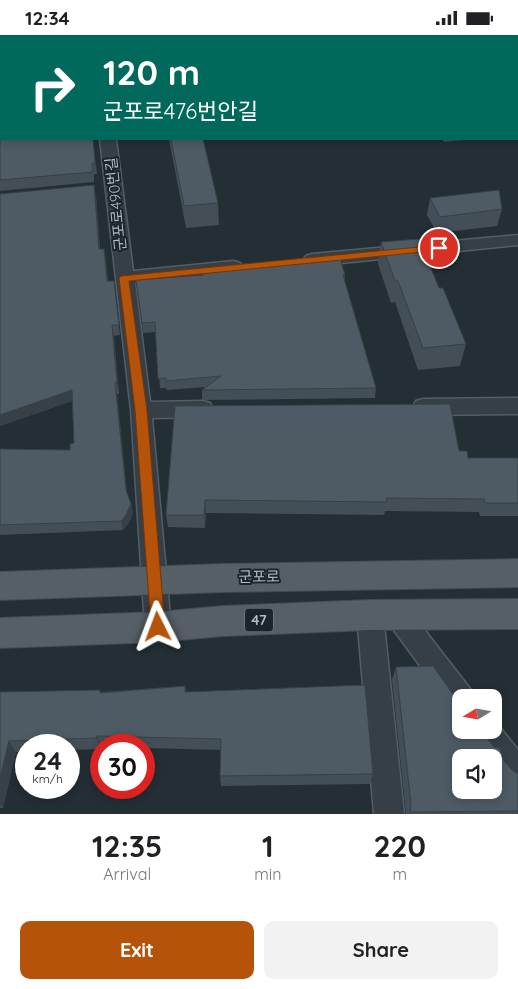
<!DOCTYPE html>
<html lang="en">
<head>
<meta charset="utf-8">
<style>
  body { margin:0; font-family:Quicksand,"Noto Sans KR",sans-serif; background:#f2f2f2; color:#202124; height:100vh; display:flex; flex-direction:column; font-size:19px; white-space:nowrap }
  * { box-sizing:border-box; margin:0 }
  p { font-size:16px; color:#757577 }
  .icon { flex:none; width:28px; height:28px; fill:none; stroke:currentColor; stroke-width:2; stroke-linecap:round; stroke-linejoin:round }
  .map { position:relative; height:779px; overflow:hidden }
  .side { display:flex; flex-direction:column; background:#fff; flex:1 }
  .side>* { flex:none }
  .banner { position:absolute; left:0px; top:0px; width:519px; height:105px; box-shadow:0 2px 8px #0003; background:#00695c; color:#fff; overflow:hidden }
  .needle { width:32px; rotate:259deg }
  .tools { position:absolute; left:452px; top:654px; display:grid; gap:10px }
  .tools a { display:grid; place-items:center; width:50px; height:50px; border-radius:10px; background:#fff; box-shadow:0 2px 8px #0003; font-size:25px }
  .speed { position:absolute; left:15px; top:699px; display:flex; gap:10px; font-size:25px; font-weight:700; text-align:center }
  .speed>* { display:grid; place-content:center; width:65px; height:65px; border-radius:50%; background:#fff; box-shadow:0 2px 8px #0003; line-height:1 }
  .speed small { font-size:12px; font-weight:400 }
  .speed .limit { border:8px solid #d22; background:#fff; color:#111 }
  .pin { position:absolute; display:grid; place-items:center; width:42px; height:42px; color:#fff; margin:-21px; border:2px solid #fff; border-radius:50%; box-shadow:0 1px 5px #0007 }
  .me { position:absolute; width:55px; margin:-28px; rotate:357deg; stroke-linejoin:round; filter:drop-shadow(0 0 4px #0008) }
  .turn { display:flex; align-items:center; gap:18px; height:105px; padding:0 20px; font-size:22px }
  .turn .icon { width:65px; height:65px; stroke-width:2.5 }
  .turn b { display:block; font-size:35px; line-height:42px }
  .eta { display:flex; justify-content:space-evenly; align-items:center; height:85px; text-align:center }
  .eta b { font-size:30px; font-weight:800; line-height:35px }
  .action { display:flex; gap:10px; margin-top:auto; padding:10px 20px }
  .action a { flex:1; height:58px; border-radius:10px; background:#b45309; color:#fff; font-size:20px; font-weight:800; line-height:58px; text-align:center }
  .action a+a { background:#f2f2f2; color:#202124 }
  .status { display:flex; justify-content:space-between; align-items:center; height:35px; padding:0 25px; background:#fff; direction:ltr }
  .status svg { height:14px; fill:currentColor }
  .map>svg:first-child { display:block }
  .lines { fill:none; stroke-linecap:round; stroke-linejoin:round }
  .minor-casing { stroke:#535d64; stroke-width:3 }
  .primary-casing { stroke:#424b52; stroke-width:2 }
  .minor { fill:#363f46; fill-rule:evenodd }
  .primary { fill:#545f66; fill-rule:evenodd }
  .wall { fill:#434e56 }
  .shaded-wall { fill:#374046 }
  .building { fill:#4e5b64; stroke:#374046; fill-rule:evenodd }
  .route { fill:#b45309; stroke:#753606 }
  .labels { text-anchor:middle; stroke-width:4; stroke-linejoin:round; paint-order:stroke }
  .shield { fill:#1b242a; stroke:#838e94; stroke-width:1 }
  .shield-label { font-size:14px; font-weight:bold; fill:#b0bbc2 }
  .street-label { font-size:15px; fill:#b0bbc2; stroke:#1b242a }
</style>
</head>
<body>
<div class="status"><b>12:34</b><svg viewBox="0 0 49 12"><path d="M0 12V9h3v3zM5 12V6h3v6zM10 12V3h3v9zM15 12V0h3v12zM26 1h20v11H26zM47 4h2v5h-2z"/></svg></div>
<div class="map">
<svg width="518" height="779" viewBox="0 0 518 779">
  <rect width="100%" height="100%" fill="#232e35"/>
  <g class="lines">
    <defs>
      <g id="minor">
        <rect x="91" y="0" width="12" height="1"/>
        <rect x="451" y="0" width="13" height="1"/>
        <path d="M100,104h16l17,132 101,-10 6,2 3,4 -3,4 -6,2 -99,10 15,119 53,-1 7,2 3,6 -3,6 -7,2 -51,1 19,209 -4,8 -9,4 -9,-4 -4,-8 -14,-217z"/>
        <path d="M518,200v10l-206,21 -6,-2 -3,-4 3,-4 6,-2z"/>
        <path d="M518,363v16l-95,1 -7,-2 -3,-6 3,-6 7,-2z"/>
        <path d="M397,567l9,4 65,84 3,7h-13v15l-10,-4 -63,-86 -4,-8 4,-8z"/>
        <path d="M370,568l9,4 4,8 21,199h-30l-17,-199 4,-8z"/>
        <path d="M494,685l24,30v37c-12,-4 -24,-16 -24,-30h-6l-13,-17 -4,-10h23z"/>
      </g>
      <g id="primary">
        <path d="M518,524v28l-295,5 -223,8v-28l223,-8z"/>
        <path d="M518,564v30l-148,1 -147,6 -65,6 -158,6v-30l158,-6 65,-6 147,-6z"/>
      </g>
    </defs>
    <!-- minor casing -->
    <use href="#minor" class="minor-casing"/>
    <!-- primary casing -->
    <use href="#primary" class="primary-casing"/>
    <!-- minor -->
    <use href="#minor" class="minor"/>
    <!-- primary -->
    <use href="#primary" class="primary"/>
  </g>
  <!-- wall -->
  <g class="wall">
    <path d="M0,0h83v1h-82l92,103 4,35h-3v8l-94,9z"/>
    <path d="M272,0h35l1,1h-36z"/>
    <path d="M375,0h43l1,1h-43z"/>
    <path d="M479,0h39v46v-45h-34v-1z"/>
    <path d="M169,104h34l15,64 1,22 -33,3z"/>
    <path d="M442,104h30l-28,3z"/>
    <path d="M0,159l96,2 4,53 6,10 2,22 7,10 5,44 -6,1 5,58h-2l10,100 4,10 2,10 -5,10 -5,6 -123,5v-86l70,1 4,-7 -2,-42 -72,25z"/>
    <path d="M430,163l72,11 -5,17 -60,7 -10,-18z"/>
    <path d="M381,207l58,46 27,56 -6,22 -42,4 -23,-68 -4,1 -13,-39z"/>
    <path d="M345,240l-1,5 32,108 -1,10 -173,2v-10l4,-3 -39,3 -1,-2h-6l-5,-56 -12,1 -7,-53z"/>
    <path d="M175,371l284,45 9,7h50v58h-38l-1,-4 -94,-1 -1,4 -178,-2 -1,15 -37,-1 -2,-12z"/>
    <path d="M396,632l65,63 43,31 8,9 6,4v40h-112l-14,-134z"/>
    <path d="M185,651l1,6 187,82 -3,10 -149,2 -1,-10 1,-26 -77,-2v-3h-43v4l-32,1v-5h-43v7h-10l-13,56h-3v-116h101z"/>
  </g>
  <!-- shaded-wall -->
  <g class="shaded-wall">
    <path d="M93,104l4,35 -2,-11z"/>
    <path d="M94,150l2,11 5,64 -2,-11z"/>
    <path d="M104,214l2,10 2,33 -1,-11z"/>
    <path d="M112,290l2,11 5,58 -2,-11z"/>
    <path d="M115,348l2,11 11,106 -2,-10z"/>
    <path d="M72,355l2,10 -74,26v-11z"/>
    <path d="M205,465l1,13 -1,15 -1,-13z"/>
    <path d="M131,469l2,10 -5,10 -5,6 -2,-9z"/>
    <path d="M97,701l4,11v2l-4,-11z"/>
    <path d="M9,706l7,11 -13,56 -3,-4v-26z"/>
  </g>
  <!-- building -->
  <g class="building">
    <path d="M0,0h82v1h-81v103h92l2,24 -3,1 1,8 -93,8z"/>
    <rect x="148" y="0" width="27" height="1"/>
    <path d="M281,0h26l1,1h-27z"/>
    <path d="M391,0h27l1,1h-27z"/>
    <path d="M492,0h26v34v-33h-25z"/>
    <path d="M171,104h32l15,64 -34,3z"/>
    <path d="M94,150l5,64h5l3,32h7l5,44h-7l5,58h-2l11,107 5,14 -5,11 -5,6 -121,4v-76l70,1v-6l4,-1 -2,-53 -72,25v-221z"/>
    <path d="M499,155l3,19 -62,8 -10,-19z"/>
    <path d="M419,204l20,49h4l23,56 -43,4 -25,-67h-3l-14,-39z"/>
    <path d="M339,220l6,20h-2l33,113 -174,2 19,-14 -55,5v-3l-8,1 -3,-57 -13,1 -6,-43 67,-5v-4l4,-1v-2z"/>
    <path d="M450,369l9,47h8l1,7h50v45h-33l-1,-4 -98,-1 1,4 -182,-2 -1,15h-38l9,-109z"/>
    <path d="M433,631l22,31 6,2v31h20l13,17 6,1 4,13 8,9 6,4v37l-108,1 1,-8 -15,-137zM461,722h33v33h-33z"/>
    <path d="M365,650l8,89 -153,2 1,-37 -124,-3v2l-88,3 -9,37v-86l100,-2v3l85,-7v6z"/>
  </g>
  <!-- route -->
  <path class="route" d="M439,210l4,1v4l-314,31 18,129 18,217 -2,4 -5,2 -5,-2 -2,-4 -16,-217 -16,-132 2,-2z"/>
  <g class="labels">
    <!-- shield labels -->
    <rect class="shield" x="245" y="573.5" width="28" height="23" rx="4"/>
    <g class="shield-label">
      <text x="259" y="590">47</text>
    </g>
    <!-- street labels -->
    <g class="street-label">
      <text transform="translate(116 169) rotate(-96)" y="5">군포로490번길</text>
      <text transform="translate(259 542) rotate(-1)" y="5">군포로</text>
    </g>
  </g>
</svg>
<div class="tools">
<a><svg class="needle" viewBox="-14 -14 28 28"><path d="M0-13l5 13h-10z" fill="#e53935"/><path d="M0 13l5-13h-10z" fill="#757577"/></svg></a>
<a><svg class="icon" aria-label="sound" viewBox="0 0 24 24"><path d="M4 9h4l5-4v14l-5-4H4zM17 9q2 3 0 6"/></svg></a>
</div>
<div class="speed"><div>24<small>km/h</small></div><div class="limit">30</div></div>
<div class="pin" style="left:439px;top:213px;background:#d93025"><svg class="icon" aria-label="arrive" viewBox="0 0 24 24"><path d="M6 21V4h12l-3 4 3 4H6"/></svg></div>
<svg class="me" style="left:158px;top:592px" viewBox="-20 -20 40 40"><path d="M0-17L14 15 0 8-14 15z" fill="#b45309" stroke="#fff" stroke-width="4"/></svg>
<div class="banner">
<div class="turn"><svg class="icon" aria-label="right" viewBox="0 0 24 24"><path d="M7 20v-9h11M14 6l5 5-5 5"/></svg><div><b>120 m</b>군포로476번안길</div></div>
</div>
</div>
<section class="side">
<div class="eta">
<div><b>12:35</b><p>Arrival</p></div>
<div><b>1</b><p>min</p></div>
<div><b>220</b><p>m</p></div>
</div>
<div class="action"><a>Exit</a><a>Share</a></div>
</section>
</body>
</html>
